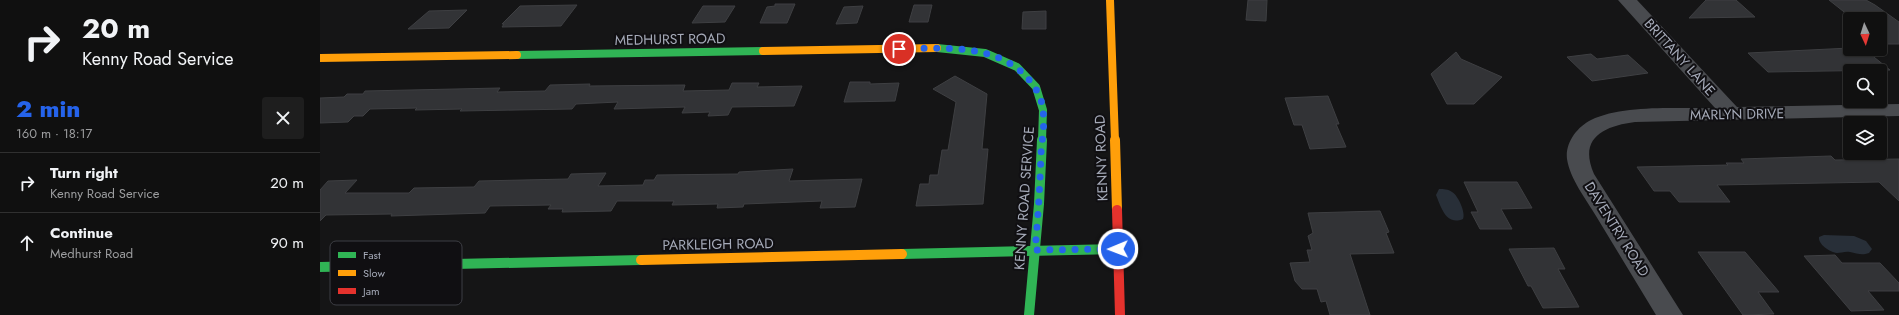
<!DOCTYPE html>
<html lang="en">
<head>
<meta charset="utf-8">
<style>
  body { margin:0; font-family:Jost,sans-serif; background:#1e1e1e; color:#f1f3f6; height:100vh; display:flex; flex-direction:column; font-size:15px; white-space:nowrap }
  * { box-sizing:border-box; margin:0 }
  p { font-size:13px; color:#9c9d9f }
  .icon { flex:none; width:22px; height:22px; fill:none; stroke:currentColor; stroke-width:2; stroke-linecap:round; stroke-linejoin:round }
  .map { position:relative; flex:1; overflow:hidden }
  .panel { display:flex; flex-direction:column; background:#101010; width:320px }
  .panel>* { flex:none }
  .hud { background:#101010; color:#f1f3f6; overflow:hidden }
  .needle { width:26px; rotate:176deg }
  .tools { position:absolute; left:1523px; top:12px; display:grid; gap:8px }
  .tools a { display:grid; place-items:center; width:44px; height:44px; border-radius:4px; background:#101010; box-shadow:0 1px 3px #0004,0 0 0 1px #303030; font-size:20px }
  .pin { position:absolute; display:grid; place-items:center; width:34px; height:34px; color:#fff; margin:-17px; border:2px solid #fff; border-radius:50%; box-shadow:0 1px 4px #0007 }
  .me { position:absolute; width:44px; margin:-22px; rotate:269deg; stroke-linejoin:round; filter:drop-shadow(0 0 3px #0008) }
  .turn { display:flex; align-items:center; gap:14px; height:84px; padding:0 16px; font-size:18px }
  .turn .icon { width:52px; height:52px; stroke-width:2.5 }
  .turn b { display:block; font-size:28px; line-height:34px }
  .round { display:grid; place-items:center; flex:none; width:42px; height:42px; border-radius:4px; background:#1e1e1e }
  .headline { display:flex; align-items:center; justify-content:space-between; height:68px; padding:0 16px }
  h1 { font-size:24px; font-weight:800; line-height:30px; color:#2563eb }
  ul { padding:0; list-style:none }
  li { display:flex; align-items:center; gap:12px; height:60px; padding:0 16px; border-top:1px solid #303030 }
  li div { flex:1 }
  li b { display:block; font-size:15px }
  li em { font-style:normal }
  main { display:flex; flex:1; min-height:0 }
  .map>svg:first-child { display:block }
  .water { fill:#282f38 }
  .building { fill:#323336; stroke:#3e3f42 }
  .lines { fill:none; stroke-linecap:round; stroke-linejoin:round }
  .street { fill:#494b4f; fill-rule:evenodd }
  .fast-far1 { stroke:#30b455; stroke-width:8 }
  .fast { stroke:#30b455; stroke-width:10 }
  .slow-far1 { stroke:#ff9f0a; stroke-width:8 }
  .slow { stroke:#ff9f0a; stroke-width:10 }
  .jam { stroke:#e5322d; stroke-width:10 }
  .route { stroke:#2563eb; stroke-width:7; stroke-dasharray:0 12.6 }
  .labels { text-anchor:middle; stroke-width:4; stroke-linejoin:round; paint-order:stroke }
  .street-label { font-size:14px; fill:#a5aab8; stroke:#100f12 }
  .key { fill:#100f12; stroke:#3d3e44; stroke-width:1 }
  .key-label { font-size:11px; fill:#a5aab8 }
</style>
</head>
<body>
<main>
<section class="panel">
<div class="hud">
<div class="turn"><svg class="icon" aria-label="right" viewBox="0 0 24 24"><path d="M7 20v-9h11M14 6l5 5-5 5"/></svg><div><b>20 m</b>Kenny Road Service</div></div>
</div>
<div class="headline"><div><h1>2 min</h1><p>160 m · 18:17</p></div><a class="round"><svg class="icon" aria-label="close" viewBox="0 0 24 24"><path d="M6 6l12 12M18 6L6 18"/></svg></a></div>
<ul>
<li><svg class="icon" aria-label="right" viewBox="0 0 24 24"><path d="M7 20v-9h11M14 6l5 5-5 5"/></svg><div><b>Turn right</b><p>Kenny Road Service</p></div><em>20 m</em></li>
<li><svg class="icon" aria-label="ahead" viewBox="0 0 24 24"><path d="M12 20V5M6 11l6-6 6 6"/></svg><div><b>Continue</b><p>Medhurst Road</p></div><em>90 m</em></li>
</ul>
</section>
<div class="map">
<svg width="1579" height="315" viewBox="0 0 1579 315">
  <rect width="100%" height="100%" fill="#151516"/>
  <!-- water -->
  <g class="water">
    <path d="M1119,189c5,0 9,0 13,3 6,3 14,21 11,27 -17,7 -22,-12 -27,-24z"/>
    <path d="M1504,235l30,1 12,5 6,8 -3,4c-8,3 -12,0 -19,-1 -5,-1 -9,1 -13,1 -8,-1 -19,-9 -18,-16z"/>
  </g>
  <!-- building -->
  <g class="building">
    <path d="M928,0h19l-1,21 -20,-1z"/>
    <path d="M1386,0h30l19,17 -66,1z"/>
    <path d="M1509,0h37l9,5 24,17v22h-19v-25h-27z"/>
    <path d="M455,4h20l-8,19h-27l7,-16 8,-1z"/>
    <path d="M257,5l-16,21 -59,1 2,-3h-2l18,-18z"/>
    <path d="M594,5h18l-4,17h-19z"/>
    <path d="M383,6h32l-10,16 -33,1z"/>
    <path d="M543,6l-6,17 -21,1 8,-17z"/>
    <path d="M147,10l-18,18 -41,1 21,-18z"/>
    <path d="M726,11v18h-24l1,-17z"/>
    <path d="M1530,48l14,1 26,21 -122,2 -20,-19z"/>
    <path d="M1136,52l5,7 41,18 -28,27h-27l-16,-30z"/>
    <path d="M1271,54l6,5 31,-4 20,18 -56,8 -25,-24z"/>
    <path d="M635,76l32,18 -5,55h6l-5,55 -67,2 4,-22h9l1,-9h8l4,-25h6l8,-48 -23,-13z"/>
    <path d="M530,82h20v2l29,-1 -4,18 -51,1z"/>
    <path d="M412,83h27l-2,4 45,-1 -8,20 -62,1 -4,8 -20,1 2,-4 -28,1 3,-6 -71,2 4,-7 -42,2 -4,5 -112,2 2,-2 -47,1 2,-2 -47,1 -7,7h-9l-6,6 -28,1v-25l24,-1 3,-3h16l2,-3 135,-3 -3,4 48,-1 5,-6 40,-1 -1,2 96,-1 -2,6 46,-1z"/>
    <path d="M1008,96l11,28h-3l10,23 -36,2 -8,-24h-8l-9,-27z"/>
    <path d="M1511,156l4,4 64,-1v42l-20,-19 -162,3 13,17h-51l-9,-11h-16l-17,-24 91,-2 -2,-2h18l-3,-4z"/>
    <path d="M473,169l-4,12 73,-2 -7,28 -35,1 2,-7 -78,3 -1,3 -26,1 1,-4 -46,1 2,-4h-57l-6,10 -49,1 1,-3h-15l3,-4 -61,1 -5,7 -94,3 1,-2 -66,1 -6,6v-31l8,-9 29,-1 -12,13h64l5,-5 60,-1 5,-6 89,-2 3,-5 35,-1 -8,13 45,-1 2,-5h9l3,-5 81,-1 1,-2z"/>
    <path d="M1144,182h53l15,26 -31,1 11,20h-32l-9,-17h7z"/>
    <path d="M1060,211l9,21 -3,1 8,20 -44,1 20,61h-40l-4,-14 -5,1 -4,-13h-15l-7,-8 -5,-18 20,-1 -3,-12h5l-4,-14 5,-3 -5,-20z"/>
    <path d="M1234,248l11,21h-7l21,38 -36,1 -12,-22h-3l-19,-37z"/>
    <path d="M1378,252h47l34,40h-21l16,22 -31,1z"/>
    <path d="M1515,255l7,8h38l19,20v8h-31l16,19 -33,1 -47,-55z"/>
  </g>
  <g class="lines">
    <!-- street -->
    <path class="street" d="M1298,0h19l100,107 162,-3v12l-264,6c-31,4 -57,16 -41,52l89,141h-27c-20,-33 -40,-66 -60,-99 -10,-17 -26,-37 -29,-57 -2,-16 10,-32 24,-39 33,-16 88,-11 124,-12z"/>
    <!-- fast-far1 -->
    <g class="fast-far1">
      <path d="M617,48l48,5 32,14 19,20 7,23 -1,31"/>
      <path d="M197,55l246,-4"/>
    </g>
    <!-- fast -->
    <g class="fast">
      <path d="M582,254l215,-5"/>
      <path d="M0,267l321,-7"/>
      <path d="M709,315l10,-111 3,-64"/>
    </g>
    <!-- slow-far1 -->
    <g class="slow-far1">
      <path d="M790,0l5,141"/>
      <path d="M443,51l174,-3"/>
      <path d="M0,58l197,-3"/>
    </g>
    <!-- slow -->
    <g class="slow">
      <path d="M795,140l2,70"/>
      <path d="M321,260l261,-6"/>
    </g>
    <!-- jam -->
    <path class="jam" d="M797,210l3,105"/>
  </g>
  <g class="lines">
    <!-- route -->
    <path class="route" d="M579,49c43,-1 94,-6 127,27 9,10 16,21 17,35 2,13 -1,29 -2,42 -1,33 -3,65 -6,97l83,-1"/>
  </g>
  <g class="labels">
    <!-- street labels -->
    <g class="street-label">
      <text transform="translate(350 39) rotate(-1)" y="5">MEDHURST ROAD</text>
      <text transform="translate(1360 57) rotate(48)" y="5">BRITTANY LANE</text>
      <text transform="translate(1417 114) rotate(-1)" y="5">MARLYN DRIVE</text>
      <text transform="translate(781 158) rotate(-92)" y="5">KENNY ROAD</text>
      <text transform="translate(704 198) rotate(-86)" y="5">KENNY ROAD SERVICE</text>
      <text transform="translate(1297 229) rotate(58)" y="5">DAVENTRY ROAD</text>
      <text transform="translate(398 244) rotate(-1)" y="5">PARKLEIGH ROAD</text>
    </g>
  </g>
  <!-- legend -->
  <rect x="10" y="241" width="132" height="64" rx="6" class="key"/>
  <rect x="18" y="252" width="18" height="6" fill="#30b455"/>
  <rect x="18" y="270" width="18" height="6" fill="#ff9f0a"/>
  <rect x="18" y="288" width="18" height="6" fill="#e5322d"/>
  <g class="key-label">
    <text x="43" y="259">Fast</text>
    <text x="43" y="277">Slow</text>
    <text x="43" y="295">Jam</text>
  </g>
</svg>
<div class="tools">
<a><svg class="needle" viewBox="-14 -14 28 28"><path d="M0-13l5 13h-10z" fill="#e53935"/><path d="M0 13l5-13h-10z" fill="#9c9d9f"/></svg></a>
<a><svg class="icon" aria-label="search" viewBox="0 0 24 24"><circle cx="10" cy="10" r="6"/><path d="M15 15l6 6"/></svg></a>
<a><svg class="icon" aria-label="layers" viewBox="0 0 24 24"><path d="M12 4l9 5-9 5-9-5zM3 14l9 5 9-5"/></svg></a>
</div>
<div class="pin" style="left:579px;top:49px;background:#d93025"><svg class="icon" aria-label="arrive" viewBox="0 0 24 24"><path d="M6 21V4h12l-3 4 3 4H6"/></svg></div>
<svg class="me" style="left:798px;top:249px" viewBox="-20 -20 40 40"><circle r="17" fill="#2563eb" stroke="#fff" stroke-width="3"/><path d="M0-11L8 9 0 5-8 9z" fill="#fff"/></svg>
</div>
</main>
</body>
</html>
